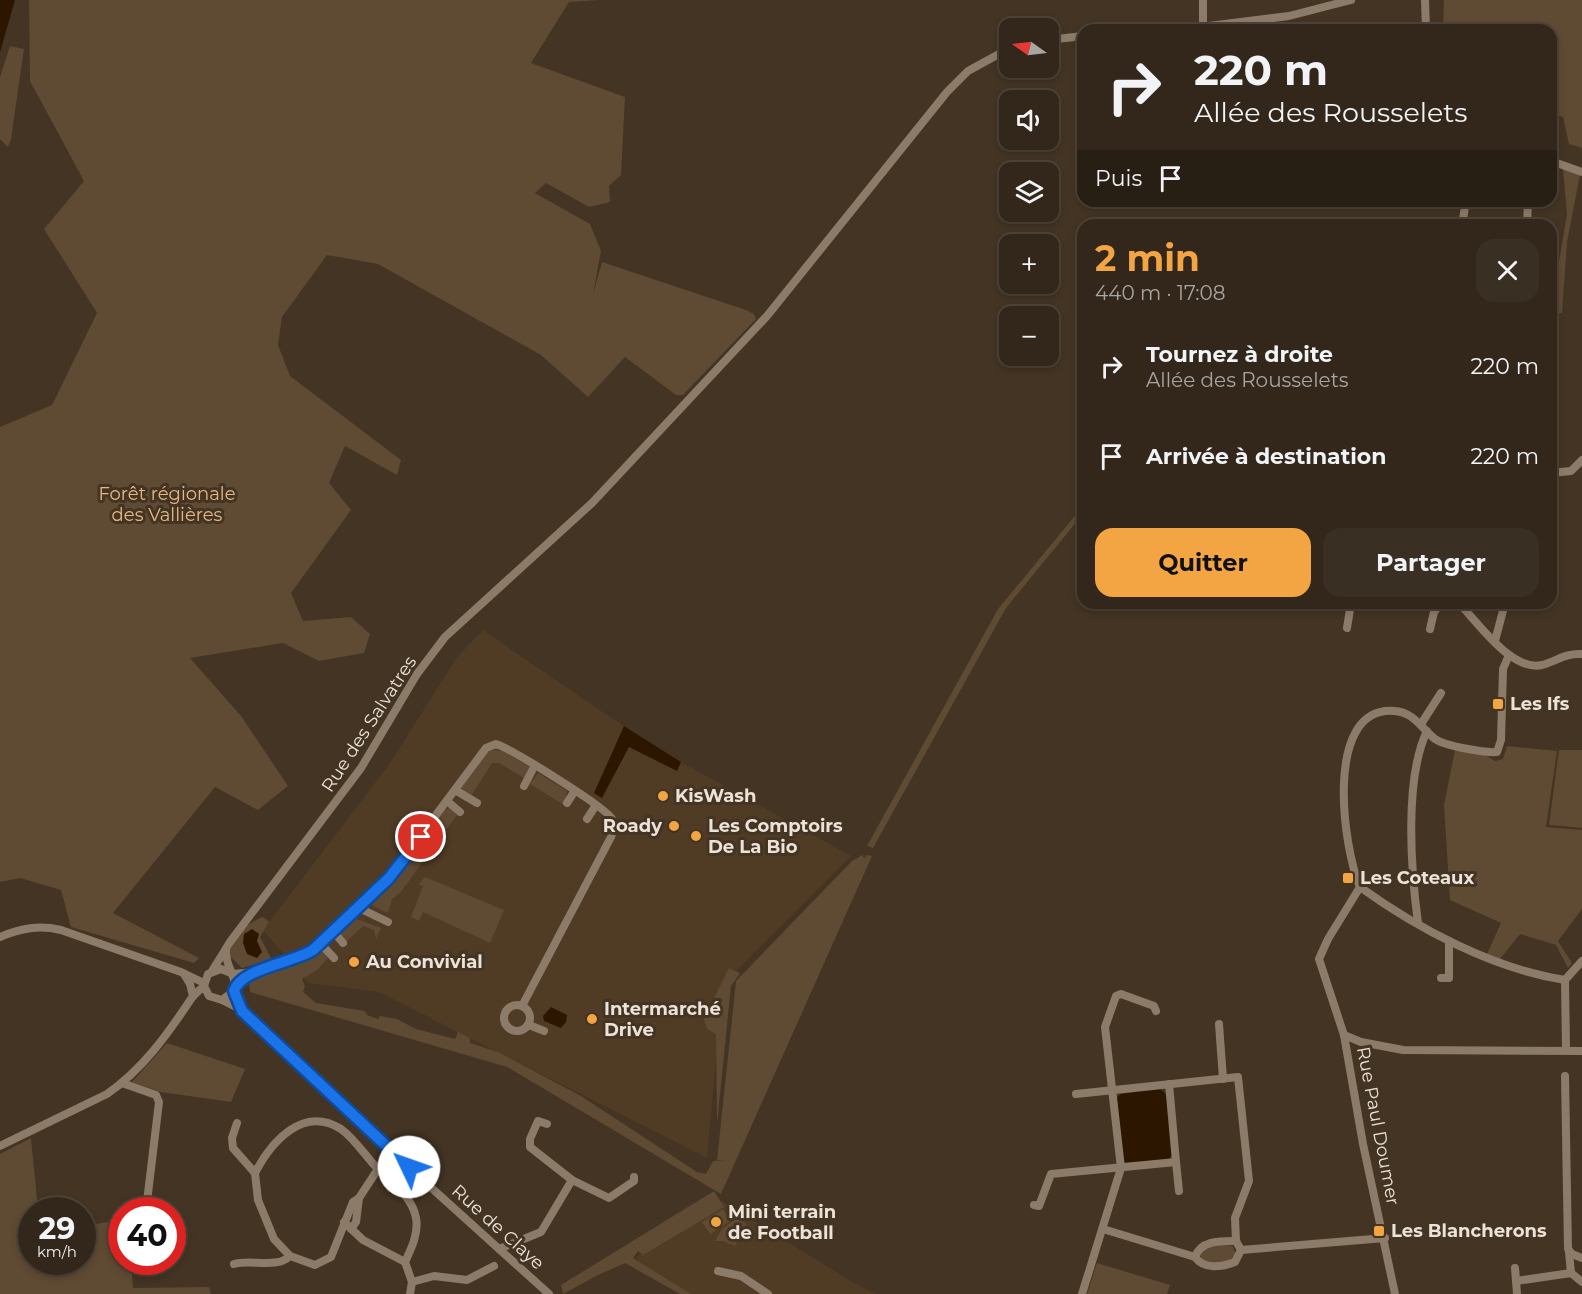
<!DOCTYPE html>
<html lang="fr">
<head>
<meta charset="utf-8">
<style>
  body { margin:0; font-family:Montserrat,sans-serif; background:#3a2f23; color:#f1f3f6; height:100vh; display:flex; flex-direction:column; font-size:22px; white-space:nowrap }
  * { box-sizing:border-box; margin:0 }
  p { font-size:20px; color:#a8a5a2 }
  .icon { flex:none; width:33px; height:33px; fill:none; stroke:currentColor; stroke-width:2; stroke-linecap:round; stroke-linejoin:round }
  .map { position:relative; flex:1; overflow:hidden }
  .drawer { position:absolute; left:1077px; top:219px; width:480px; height:390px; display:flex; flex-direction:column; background:#32271a; border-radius:18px; box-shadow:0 3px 9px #0003,0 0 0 2px #4d4439 }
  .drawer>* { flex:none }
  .top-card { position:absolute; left:1077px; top:24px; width:480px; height:183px; border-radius:18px; box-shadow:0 3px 9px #0003,0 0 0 2px #4d4439; background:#32271a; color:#f1f3f6; overflow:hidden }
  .needle { width:39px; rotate:284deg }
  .buttons { position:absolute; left:999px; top:18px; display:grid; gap:12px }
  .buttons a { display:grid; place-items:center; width:60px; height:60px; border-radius:12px; background:#32271a; box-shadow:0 3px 9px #0003,0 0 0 2px #4d4439; font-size:30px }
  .speed { position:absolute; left:18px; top:1197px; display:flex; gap:12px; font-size:30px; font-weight:700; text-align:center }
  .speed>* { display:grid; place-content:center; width:78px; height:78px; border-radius:50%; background:#32271a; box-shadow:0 3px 9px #0003,0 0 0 2px #4d4439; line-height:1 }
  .speed small { font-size:15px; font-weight:400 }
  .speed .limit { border:9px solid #d22; background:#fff; color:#111 }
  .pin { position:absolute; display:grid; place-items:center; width:51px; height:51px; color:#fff; margin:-26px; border:3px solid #fff; border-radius:50%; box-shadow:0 2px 6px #0007 }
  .me { position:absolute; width:66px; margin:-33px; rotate:312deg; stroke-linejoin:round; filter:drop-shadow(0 0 4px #0008) }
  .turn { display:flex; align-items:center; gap:21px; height:126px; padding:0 18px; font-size:27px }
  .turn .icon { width:78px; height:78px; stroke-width:2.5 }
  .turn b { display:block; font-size:42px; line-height:51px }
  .then { display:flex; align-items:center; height:57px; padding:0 18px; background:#0003; gap:12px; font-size:22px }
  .round { display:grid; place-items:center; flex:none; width:63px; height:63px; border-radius:18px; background:#3a2f23 }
  .head { display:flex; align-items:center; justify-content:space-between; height:102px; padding:0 18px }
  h1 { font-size:36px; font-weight:700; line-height:45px; color:#f3a443 }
  .action { display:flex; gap:12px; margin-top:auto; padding:12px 18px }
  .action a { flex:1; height:69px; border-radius:18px; background:#f3a443; color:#111; font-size:24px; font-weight:700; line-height:69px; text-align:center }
  .action a+a { background:#3a2f23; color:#f1f3f6 }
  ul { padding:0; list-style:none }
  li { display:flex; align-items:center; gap:18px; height:90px; padding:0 18px }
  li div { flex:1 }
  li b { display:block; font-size:22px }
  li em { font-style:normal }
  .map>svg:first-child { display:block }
  .built { fill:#503b25 }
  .green { fill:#5f4a33 }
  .water { fill:#2d1600 }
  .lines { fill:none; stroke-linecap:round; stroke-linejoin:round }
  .minor { stroke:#8d7b69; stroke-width:8 }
  .route-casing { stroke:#114b97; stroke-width:15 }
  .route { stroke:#1a73e8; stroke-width:10 }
  .poi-dot { fill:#f3a443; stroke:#433423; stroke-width:2 }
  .labels { text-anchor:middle; stroke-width:6; stroke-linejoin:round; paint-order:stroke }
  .park-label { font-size:18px; fill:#e6b784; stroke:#433423 }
  .poi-label { font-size:18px; font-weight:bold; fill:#ece2d8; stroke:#433423; text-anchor:start }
  .street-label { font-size:18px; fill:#ece2d8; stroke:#433423 }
</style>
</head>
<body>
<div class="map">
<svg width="1582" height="1294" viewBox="0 0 1582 1294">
  <rect width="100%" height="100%" fill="#433423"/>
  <!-- built -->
  <g class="built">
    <path d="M483,630l124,85 74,47 170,94 -128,128 -16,174 -328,-166 -71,-9 -45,-53 127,-167 67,-106z"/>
    <path d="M722,1201l130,81 24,12h-192l-49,-36z"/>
  </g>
  <!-- green -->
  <g class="green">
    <path d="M29,0h572l-32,2 -38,61 94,34 -4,78 -12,11 1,16 -21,5 -43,-24 -11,10 55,31 11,27 -8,43 9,-32 144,48 8,4 2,5 -73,76h-7l-51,-38 -37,40 -47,-42 -163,-91 -51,-9 -45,62 -4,28 12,31 111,84 -4,15 -52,-29 -16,37 22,27 -60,83 12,28 48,-4 19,17 -6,19 -45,8 -36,-18 -93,15 51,58 47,70 -30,24 -43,-23 -102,126 86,45 -5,5 -123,-36 -10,-37 -41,-12 -20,4v-455l52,-22 45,-92 -53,-84 40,-48 -54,-100z"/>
    <path d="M1444,0h138v148l-13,-4 -6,-27 -12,-4v-83h-108z"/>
    <path d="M10,46l14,3 -13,90 -3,8 -8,-8v-62z"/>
    <path d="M1563,169l17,6 -13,67 -5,71 -7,1v-29l12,-71z"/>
    <path d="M1083,506v8l-77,94 -133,240 -6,-2 131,-237z"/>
    <path d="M1507,746l50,5 -11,76 36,3v79l-24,32 14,22 -4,5 -12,-23 -36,-11 -20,25 -13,-5 14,-31 -51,-23 -6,-95 11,-55 28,4 12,7 8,-2z"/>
    <path d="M492,750l12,1 26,16 -6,11 -25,-15h-7l-21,33 -11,-8 25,-35z"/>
    <path d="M1559,750h23v78l-33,-3z"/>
    <path d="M538,773l29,18 -3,14 -34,-21z"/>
    <path d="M449,808l8,7 -57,78 -8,6 -4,14 -15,-7 -1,-6 25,-27 47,-62z"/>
    <path d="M862,855l2,3 3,-3 5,1 -151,338 -214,-127 -257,-75 -1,-12 55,-18 12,-11h7l5,7 -11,12 -15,9 3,7 -2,6 13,11 49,8 2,4 11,4 2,-3 17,3 19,10 39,10 3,-7 12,6v5l28,9 83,44 116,76 9,2 7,-13 11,-1h-7l19,-179 116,-120z"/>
    <path d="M425,877l79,33 -14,33 -67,-31 -4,9 -8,-4 12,-31 -5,-1z"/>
    <path d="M263,917l6,5 -9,15 12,23 -30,8 -10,-10 -3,1c0,-18 18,-37 34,-42z"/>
    <path d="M354,918l27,10 -5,11 -2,-9 -11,-4 -17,16 -9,-10z"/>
    <path d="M729,968l11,5 -9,13 -14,138 -1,-90 -9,-5 -3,-10z"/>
    <path d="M167,1043l78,26 -14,33 -70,-10 -29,-10z"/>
    <path d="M31,1138l7,72h-6v52h50l1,-36 38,-6 1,42h9l2,26 76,-1 2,7h-211v-140z"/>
    <path d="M714,1191l10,16 -81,48 -5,-4 -5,7 58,36h-11l-55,-31 -29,13 -33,18 -2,-9z"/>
    <path d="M723,1209l7,12 -20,13 -8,-12z"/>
    <path d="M726,1209l20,15 -11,22 -12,-5h-8l7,-12 11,-8z"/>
    <path d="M1216,1245l17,1 3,10c-9,8 -25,11 -35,4l-1,-7 4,-5z"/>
    <path d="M1097,1263l73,22 -3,9h-80z"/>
  </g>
  <!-- water -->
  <g class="water">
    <path d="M0,0h15l-15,52z"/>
    <path d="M624,726l57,36 -4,9 -48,-24 -27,51 -8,-5z"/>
    <path d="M252,929l7,5 -2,7 5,11 -5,6 -10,-4 -4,-11 1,-9z"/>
    <path d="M551,1007l16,8 -1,7 -5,6 -17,-7 -1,-5z"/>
    <path d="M1160,1089l7,6 6,59 -5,6 -42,3 -4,-3 -7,-61 6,-5z"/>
  </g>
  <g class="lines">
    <!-- minor -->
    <g class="minor">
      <path d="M1203,0v28"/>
      <path d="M1425,0l1,30"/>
      <path d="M1177,30l112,-14 62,-16"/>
      <path d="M1048,40l35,-4"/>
      <path d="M1551,161l31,11"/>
      <path d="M1462,225l4,-24"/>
      <path d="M1527,225l1,-24"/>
      <path d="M1551,473l20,-2 11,-11"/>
      <path d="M1459,603c19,20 53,69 83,62 15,-4 23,-12 40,-11"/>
      <path d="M1347,628l4,-25"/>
      <path d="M1430,629l4,-17 7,-9"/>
      <path d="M1495,641l10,-38"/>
      <path d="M1421,724l20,-31"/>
      <path d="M524,786l11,-21"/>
      <path d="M455,790l22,13"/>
      <path d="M447,801l13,11"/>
      <path d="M567,803l7,-11"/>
      <path d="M587,819l9,-14"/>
      <path d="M1360,887l-32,52 -9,20 25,76 19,109 32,150"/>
      <path d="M1360,887c-17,-39 -37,-181 34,-176 20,1 27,17 41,28 10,7 50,14 62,13l4,-12 2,-71 6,-14"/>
      <path d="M1360,887c58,42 134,82 205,93"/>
      <path d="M359,908l29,14"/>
      <path d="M1418,923c-7,-52 -14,-144 9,-192"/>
      <path d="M333,931l10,12"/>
      <path d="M0,937c21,-9 39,-12 61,-7l120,42 23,11"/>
      <path d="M320,943l14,15"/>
      <path d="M226,949c-2,17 12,27 8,42l-12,9 -13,-4 -5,-10 4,-12 13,-5 10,4"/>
      <path d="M212,971l18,-29 131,-174 56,-94 28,-37 147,-134 175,-187 180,-224 21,-21 42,-23"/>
      <path d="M184,974l6,10 3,12"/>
      <path d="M232,974l23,-2 34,-10 24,-12 76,-72 97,-130 10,-4c14,4 111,64 116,75 2,5 1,13 -1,18l-89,169"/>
      <path d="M1441,978h8v-37"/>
      <path d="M222,1000l20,10 153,145 154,139"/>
      <circle cx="517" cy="1018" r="13"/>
      <path d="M1219,1024l4,55"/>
      <path d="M529,1025l15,6"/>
      <path d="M1344,1035l17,7 42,8 179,1"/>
      <path d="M1566,1050l-1,-70 17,-19"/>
      <path d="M1565,1076l3,173 4,5 10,4"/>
      <path d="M122,1083l34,12 3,7 -13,108"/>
      <path d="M1076,1094l162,-17 11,104 -14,37 1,23 5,9 144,-12"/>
      <path d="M237,1123l-5,15 1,10 22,25 3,27 16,39 16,17 25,9 16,-8 22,-55 6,-4 19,-29 17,-14"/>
      <path d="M547,1124l-9,-3 -8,18v8l42,33 37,18 25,-17v-4"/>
      <path d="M0,1146l107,-52c36,-25 60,-59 84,-95 3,-5 9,-9 13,-13"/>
      <path d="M1176,1162l3,29"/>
      <path d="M255,1173c16,-31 48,-68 86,-44 14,10 25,28 37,40 15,16 34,27 38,49 3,15 -5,31 -11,44"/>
      <path d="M1034,1205l5,1 12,-32 125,-12 -7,-78"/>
      <path d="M344,1222l19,18 42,22"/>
      <path d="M351,1229l5,-7 3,-24"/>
      <path d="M1103,1229l92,28c9,13 27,10 40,5l6,-12"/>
      <path d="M499,1249l42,-17 31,-52"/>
      <path d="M1569,1252l2,21 11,9"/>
      <path d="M1195,1257c6,-17 26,-16 41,-16"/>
      <path d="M405,1262l7,20 -2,12"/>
      <path d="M234,1264c17,-5 43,5 56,-8"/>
      <path d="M1515,1268l2,26"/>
      <path d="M718,1271l23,5 27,18"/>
      <path d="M1516,1281l55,-8"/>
      <path d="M412,1282l22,-6 33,4 27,-14"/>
      <path d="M1082,1294l39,-126 -16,-141 11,-31 5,-2 33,12 2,5"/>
    </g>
  </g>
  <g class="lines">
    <defs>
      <path id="route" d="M409,1167l-167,-156 -8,-20c7,-23 59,-28 79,-41l76,-72 32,-41"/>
    </defs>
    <!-- route casing -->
    <use href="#route" class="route-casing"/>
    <!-- route -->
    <use href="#route" class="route"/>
  </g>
  <!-- markers -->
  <g class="poi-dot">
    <rect x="1492" y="698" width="12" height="12" rx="3"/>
    <circle cx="663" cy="796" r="6"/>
    <circle cx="674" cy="826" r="6"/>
    <circle cx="696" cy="836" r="6"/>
    <rect x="1342" y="872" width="12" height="12" rx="3"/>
    <circle cx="354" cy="962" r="6"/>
    <circle cx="592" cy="1019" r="6"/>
    <circle cx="716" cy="1222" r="6"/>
    <rect x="1373" y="1225" width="12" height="12" rx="3"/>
  </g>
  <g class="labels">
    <!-- park labels -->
    <g class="park-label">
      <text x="167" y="500">Forêt régionale<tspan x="167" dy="21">des Vallières</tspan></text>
    </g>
    <!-- poi labels -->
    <g class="poi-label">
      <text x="1510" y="710">Les Ifs</text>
      <text x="675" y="802">KisWash</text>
      <text x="662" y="832" text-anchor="end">Roady</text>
      <text x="708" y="832">Les Comptoirs<tspan x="708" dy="21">De La Bio</tspan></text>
      <text x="1360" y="884">Les Coteaux</text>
      <text x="366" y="968">Au Convivial</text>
      <text x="604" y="1015">Intermarché<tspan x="604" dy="21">Drive</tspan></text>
      <text x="728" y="1218">Mini terrain<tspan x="728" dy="21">de Football</tspan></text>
      <text x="1391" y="1237">Les Blancherons</text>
    </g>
    <!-- street labels -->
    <g class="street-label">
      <text transform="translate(369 724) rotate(-57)" y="6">Rue des Salvatres</text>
      <text transform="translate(1378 1126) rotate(79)" y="6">Rue Paul Doumer</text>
      <text transform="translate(498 1227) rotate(42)" y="6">Rue de Claye</text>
    </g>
  </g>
</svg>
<div class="buttons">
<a><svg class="needle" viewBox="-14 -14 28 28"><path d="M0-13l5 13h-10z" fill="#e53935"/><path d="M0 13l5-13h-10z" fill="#a8a5a2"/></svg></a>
<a><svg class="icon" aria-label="sound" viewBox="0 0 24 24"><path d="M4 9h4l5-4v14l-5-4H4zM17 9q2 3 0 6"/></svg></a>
<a><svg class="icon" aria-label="layers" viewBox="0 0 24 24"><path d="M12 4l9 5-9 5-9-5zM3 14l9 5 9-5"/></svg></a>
<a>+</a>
<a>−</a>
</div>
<div class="speed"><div>29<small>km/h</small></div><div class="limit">40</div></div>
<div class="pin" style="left:421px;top:837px;background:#d93025"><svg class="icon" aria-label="arrive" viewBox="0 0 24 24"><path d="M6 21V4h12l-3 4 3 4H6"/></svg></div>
<svg class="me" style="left:409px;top:1167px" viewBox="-20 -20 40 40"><circle r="19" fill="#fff"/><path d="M0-13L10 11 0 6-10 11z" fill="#1a73e8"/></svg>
<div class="top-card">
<div class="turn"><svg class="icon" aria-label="right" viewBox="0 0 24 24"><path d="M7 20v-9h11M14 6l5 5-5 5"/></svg><div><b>220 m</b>Allée des Rousselets</div></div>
<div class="then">Puis<svg class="icon" aria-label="arrive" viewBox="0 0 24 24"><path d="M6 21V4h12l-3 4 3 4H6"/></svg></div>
</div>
<section class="drawer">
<div class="head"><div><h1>2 min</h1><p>440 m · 17:08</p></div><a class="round"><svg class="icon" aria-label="close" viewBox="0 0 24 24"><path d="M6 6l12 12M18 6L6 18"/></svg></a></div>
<ul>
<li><svg class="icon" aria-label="right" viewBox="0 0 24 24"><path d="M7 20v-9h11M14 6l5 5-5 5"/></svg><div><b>Tournez à droite</b><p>Allée des Rousselets</p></div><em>220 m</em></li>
<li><svg class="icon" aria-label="arrive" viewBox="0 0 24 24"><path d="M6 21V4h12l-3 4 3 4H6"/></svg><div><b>Arrivée à destination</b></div><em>220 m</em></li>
</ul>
<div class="action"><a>Quitter</a><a>Partager</a></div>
</section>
</div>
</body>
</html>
